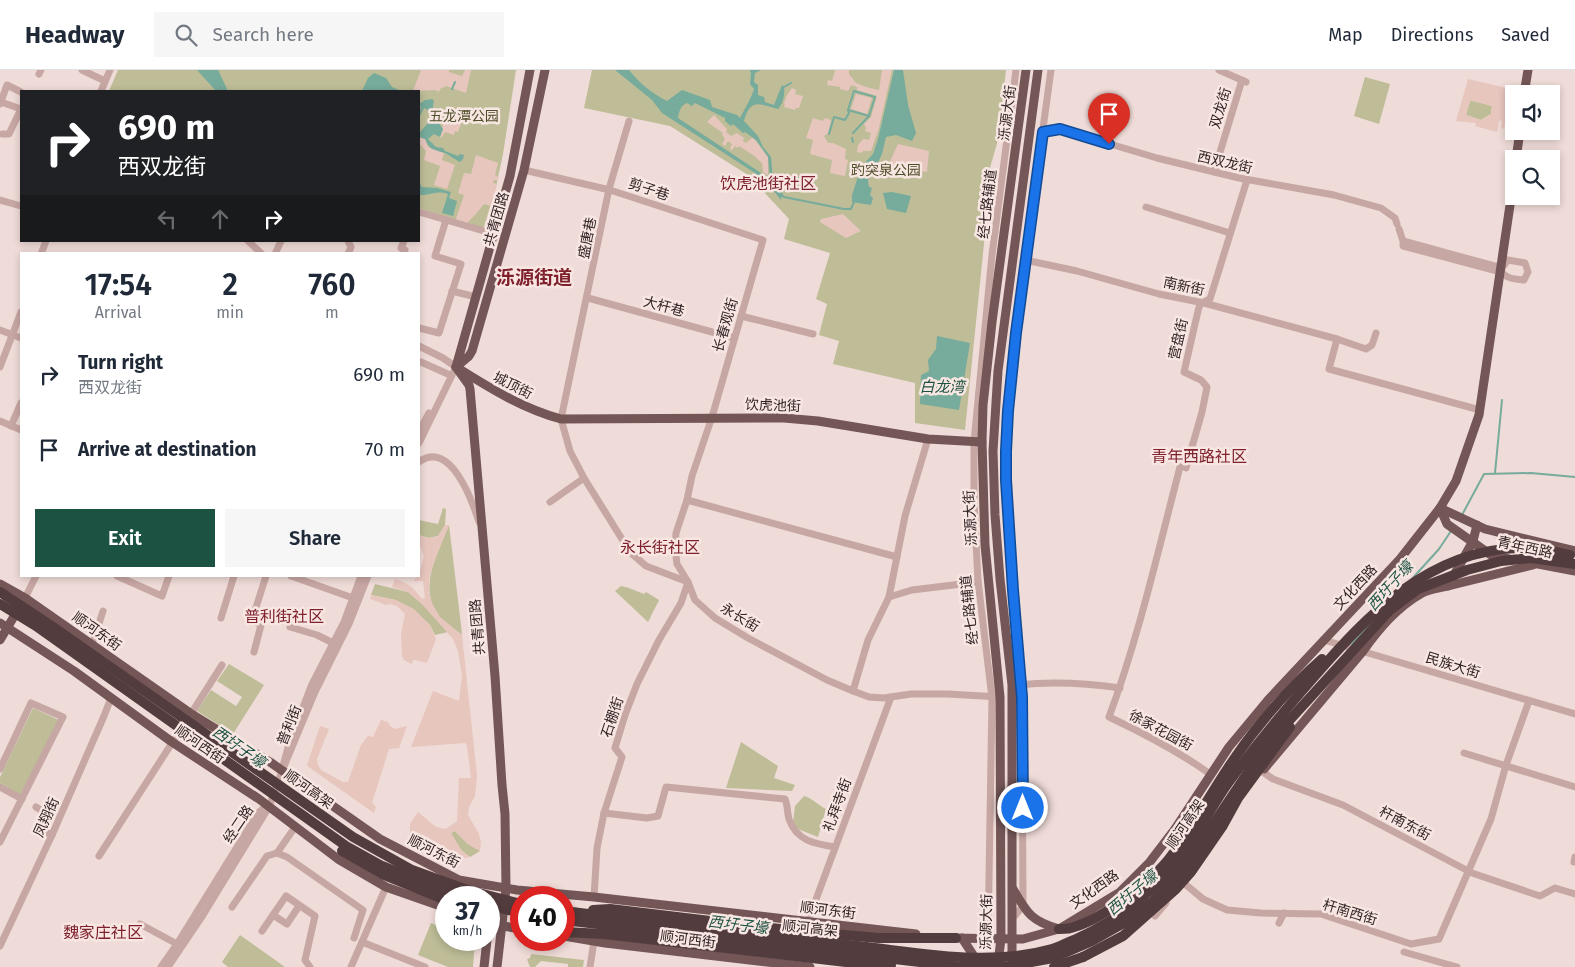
<!DOCTYPE html>
<html lang="en">
<head>
<meta charset="utf-8">
<style>
  body { margin:0; font-family:"Fira Sans","Noto Sans SC",sans-serif; background:#f6f6f7; color:#1f2937; height:100vh; display:flex; flex-direction:column; font-size:19px; white-space:nowrap }
  * { box-sizing:border-box; margin:0 }
  p { font-size:16px; color:#747a83 }
  .icon { flex:none; width:28px; height:28px; fill:none; stroke:currentColor; stroke-width:2; stroke-linecap:round; stroke-linejoin:round }
  .map { position:relative; flex:1; overflow:hidden }
  .side { position:absolute; left:20px; top:182px; width:400px; height:325px; display:flex; flex-direction:column; background:#fff; border-radius:0px; box-shadow:0 2px 8px #0003 }
  .side>* { flex:none }
  .top-card { position:absolute; left:20px; top:20px; width:400px; height:152px; border-radius:0px; box-shadow:0 2px 8px #0003; background:#202124; color:#fff; overflow:hidden }
  .fabs { position:absolute; left:1505px; top:15px; display:grid; gap:10px }
  .fabs a { display:grid; place-items:center; width:55px; height:55px; border-radius:0px; background:#fff; box-shadow:0 2px 8px #0003; font-size:25px }
  .speed { position:absolute; left:435px; top:816px; display:flex; gap:10px; font-size:25px; font-weight:700; text-align:center }
  .speed>* { display:grid; place-content:center; width:65px; height:65px; border-radius:50%; background:#fff; box-shadow:0 2px 8px #0003; line-height:1 }
  .speed small { font-size:12px; font-weight:400 }
  .speed .limit { border:8px solid #d22; background:#fff; color:#111 }
  .pin { position:absolute; display:grid; place-items:center; width:42px; height:42px; color:#fff; margin:-51px -21px; border-radius:50% 50% 50% 0; rotate:-45deg; box-shadow:0 0 5px #0007 }
  .pin .icon { rotate:45deg }
  .me { position:absolute; width:55px; margin:-28px; rotate:0deg; stroke-linejoin:round; filter:drop-shadow(0 0 4px #0008) }
  .turn { display:flex; align-items:center; gap:18px; height:105px; padding:0 15px; font-size:22px }
  .turn .icon { width:65px; height:65px; stroke-width:2.5 }
  .turn b { display:block; font-size:35px; line-height:42px }
  .lanes { display:flex; align-items:center; height:48px; padding:0 15px; background:#0003; justify-content:center; gap:25px; direction:ltr }
  .lanes .off { opacity:.35 }
  .eta { display:flex; justify-content:space-evenly; align-items:center; height:85px; text-align:center }
  .eta b { font-size:30px; font-weight:600; line-height:35px }
  .button { display:flex; gap:10px; margin-top:auto; padding:10px 15px }
  .button a { flex:1; height:58px; border-radius:0px; background:#1c5242; color:#fff; font-size:20px; font-weight:600; line-height:58px; text-align:center }
  .button a+a { background:#f6f6f7; color:#1f2937 }
  ul { padding:0; list-style:none }
  li { display:flex; align-items:center; gap:15px; height:75px; padding:0 15px }
  li div { flex:1 }
  li b { display:block; font-size:19px }
  li em { font-style:normal }
  header { display:flex; align-items:center; gap:30px; box-sizing:border-box; height:70px; padding:0 25px; background:#fff; border-bottom:1px solid #e0e1e3 }
  header strong { font-size:24px }
  nav { display:flex; gap:28px; margin-inline-start:auto; font-size:18px }
  .search { width:350px; height:45px; background:#f6f6f7; display:flex; align-items:center; gap:12px; box-sizing:border-box; padding:0 18px; border-radius:0px; color:#747a83; font-size:19px }
  .map>svg:first-child { display:block }
  .green { fill:#bebd98 }
  .plaza { fill:#e7c6be; fill-rule:evenodd }
  .water { fill:#77ab9b; fill-rule:evenodd }
  .lines { fill:none; stroke-linecap:round; stroke-linejoin:round }
  .stream { stroke:#77ab9b; stroke-width:2 }
  .minor { stroke:#c7a7a3; stroke-width:7 }
  .major { stroke:#745657; stroke-width:9 }
  .highway { stroke:#533c3d; stroke-width:10 }
  .highway-bridge { stroke:#533c3d; stroke-width:10 }
  .route-casing { stroke:#114b97; stroke-width:12 }
  .route { stroke:#1a73e8; stroke-width:9 }
  .labels { text-anchor:middle; stroke-width:5; stroke-linejoin:round; paint-order:stroke }
  .street-label { font-size:14px; fill:#322525; stroke:#f8e6e2 }
  .park-label { font-size:14px; fill:#4f4f2a; stroke:#f8e6e2 }
  .water-label { font-size:15px; font-style:italic; fill:#1c5242; stroke:#f8e6e2 }
  .quarter-label { font-size:16px; fill:#7e212c; stroke:#f8e6e2 }
  .district-label { font-size:19px; font-weight:bold; fill:#7e212c; stroke:#f8e6e2 }
</style>
</head>
<body>
<header>
<strong>Headway</strong>
<div class="search"><svg class="icon" aria-label="search" viewBox="0 0 24 24"><circle cx="10" cy="10" r="6"/><path d="M15 15l6 6"/></svg>Search here</div>
<nav><a>Map</a><a>Directions</a><a>Saved</a></nav>
</header>
<div class="map">
<svg width="1575" height="897" viewBox="0 0 1575 897">
  <rect width="100%" height="100%" fill="#efdbd7"/>
  <!-- green -->
  <g class="green">
    <path d="M118,0h398l-13,84 -7,33 -13,43 -31,-9 -33,-13v-117h-310z"/>
    <path d="M592,0h414l-8,70 -15,52 -2,21 4,21 -20,196 -50,-7v-40l-82,-19 6,-23 -20,-6 8,-31 -11,-5 14,-46 -46,-14 5,-20 -41,-44 -78,-49 -86,-18z"/>
    <path d="M1365,7l25,7 -11,40 -25,-8z"/>
    <path d="M1472,30l20,6 -1,8 -10,6 -15,-5 4,-14z"/>
    <path d="M443,438l3,1 -1,16 -7,11 -9,2 -10,-3v-15l19,4z"/>
    <path d="M449,455l12,100 1,10c-7,-6 -16,-10 -22,-17 -23,-29 -3,-64 9,-93z"/>
    <path d="M375,514l33,8 14,12 26,28 -13,3 -5,-10 -34,-25 -25,-5z"/>
    <path d="M621,516l8,2 15,6 2,-2 13,8 -11,22 -33,-31z"/>
    <path d="M229,594l35,21 -31,49 -36,-23 14,-21 25,16 6,-9 -25,-16z"/>
    <path d="M33,638l26,12 -39,75 -20,-12v-6z"/>
    <path d="M741,672l37,24 -4,12 21,7 -3,6 -66,-3z"/>
    <path d="M804,726c8,2 14,9 22,13l-8,28 -20,-8 -5,-6 2,-17z"/>
    <path d="M455,761l13,13 12,7 -10,6 -9,-7 -10,-17z"/>
    <path d="M431,853l15,6v11h29l-2,27h-25l-30,-12z"/>
    <path d="M240,865l45,32h-57l-6,-5z"/>
    <path d="M531,884l53,6 -1,7h-15v-3l-27,-3 -6,6h-5l-3,-8 3,-1z"/>
  </g>
  <!-- plaza -->
  <g class="plaza">
    <path d="M421,0h28v2l13,4 3,-6h6l-5,23 -20,-7 -6,3 -1,3 -4,-2 -22,1z"/>
    <path d="M835,0h14v4l7,9 10,4 13,3 3,-20h10l-13,58 -8,23h-8l-1,2 -5,-1 1,-7 5,-6 6,1 2,-7 -6,-2 1,-3 -2,-4 7,-7 6,-21 -20,-6v-3l-6,-2 -3,6 -8,-2v-2l-13,-2 1,-5 4,1z"/>
    <path d="M1468,9l43,10 -7,40 -3,-1 1,-7 -3,-1 -2,12 -22,-6 1,-3 -20,-2zM1470,31h2l20,5 -1,8 -10,6 -15,-5z"/>
    <path d="M792,18l4,2 -1,4 8,2 -4,12h-3l-1,2 -11,-3 1,-3 -1,-1 3,-8z"/>
    <path d="M856,24l16,4 -5,16 -16,-5z"/>
    <path d="M714,45l13,14 -1,3 5,4 6,-3 7,5 -1,3 3,2 6,-5 3,2 13,17v18l-5,-3 -1,-9 -9,-8 -14,-9 -1,2 -3,-2 -3,4 -2,-1 2,-5 -4,-3 -3,5 -3,-2 3,-5 -3,-4 1,-2 -16,-11z"/>
    <path d="M447,46l15,5 -4,11 -3,-1 -1,4 -9,-3 -4,6 -1,-1 3,-8 -1,-1z"/>
    <path d="M813,48l10,3 2,-3 6,2 -3,13 -4,3 4,7h5l13,6 -1,10 3,1 -3,16 -15,-3 2,-13 -22,-6 3,-14 -7,-2z"/>
    <path d="M419,67l6,2 3,8 16,6 -2,7 13,5 -8,24 -13,-4 6,-19 -16,-6 2,-9 -7,-8z"/>
    <path d="M898,74l31,7 -2,21 -39,-6z"/>
    <path d="M476,85l22,8 -3,12 4,2 -1,3h-4l-1,3 4,1 -6,22 -7,-2 -8,10 -8,8v3h-3l-2,-4 -8,1 9,-27 -6,-2 6,-20 7,1z"/>
    <path d="M843,144l18,17 -15,7 -26,-16 1,-3z"/>
    <path d="M445,455h4l-16,40 -4,15v11l3,12 8,14 22,18 15,141 -2,20 -6,11 -1,8 11,19 2,8 -1,9 -12,-7 -13,-13 -4,2 10,17 9,7 -6,1 -42,-24 -5,5 -7,-4v-11l8,-12 18,15 10,2 11,-8 2,-43h12l-4,-32 -2,-3 -54,4 22,-56 26,10 3,-25 -4,-25 -5,-12 -31,-35 -14,-12 -16,-5 3,-8 8,3 9,5 10,12 3,-1 -2,-17h-8l-1,-2 5,-3 5,-20 -5,-12v-9l10,3 9,-2z"/>
    <path d="M371,525l25,5 18,9 16,16 6,14 -9,24 -11,-3h-3l-1,4 -8,-4 -2,-4 -1,-23 4,-19 -8,-8 -7,-2 -4,1 -16,-6z"/>
    <path d="M381,650l7,2 2,4 5,3 12,-3 -8,22 -10,1 -17,54 4,4 -2,6 -64,-45 -3,-3 13,-39 9,3 -12,30 1,6 3,5 22,12h5l13,-37 7,-9 5,1z"/>
  </g>
  <!-- water -->
  <g class="water">
    <path d="M197,0h21l10,21h-12z"/>
    <path d="M615,0h14c10,13 24,24 38,31l15,-11 28,10 2,7 25,8 3,3c5,-10 11,-19 14,-29l-4,-5 1,-10 -1,-4h11l-6,3 -1,9 4,3v10l6,2 1,5 9,3 8,-20 2,2c1,7 -1,17 -6,22 -18,-5 -28,-11 -34,12l14,15 5,11 8,10 2,23 10,10 -2,10 -13,-16 -13,-11 -93,-60 -10,-13zM687,33l5,3 3,-3 30,15v3l6,5 2,-2 10,9 2,-1 11,8 12,17 2,22 -92,-61c1,-7 3,-13 9,-15z"/>
    <path d="M894,0h9l5,35 8,28 -4,8 -16,-6 -10,2 -4,17 -6,13 -5,5 -3,9 1,6 3,1 -2,7 3,3 -2,7 -19,-3v-7l9,-28 12,-13 5,-15z"/>
    <path d="M374,3l12,5 6,9 9,4h-39l6,-13z"/>
    <path d="M432,29l2,2c-3,8 0,15 7,18l-1,6 3,4 -3,8 -6,-3 -6,5 8,8 7,1 2,3 13,5 2,-2 4,1 -1,4 -3,3c-6,-3 -13,-9 -19,-10 -9,-3 -12,-3 -16,-13l-6,-2 1,-5 10,-11 -1,-10 -5,-3 -5,10v-7l2,-3 -2,-6 2,1 4,-3z"/>
    <path d="M419,112l3,5 15,1 14,4 -2,6 8,3 -4,15 -11,-3 6,-19c-13,-4 -17,2 -29,1z"/>
    <path d="M892,122l19,4 -5,17 -19,-4 -4,-16z"/>
    <path d="M937,266l33,7 -11,67 -39,-6 1,-29 8,-4 -1,-11 8,-11z"/>
  </g>
  <g class="lines">
    <!-- stream -->
    <g class="stream">
      <path d="M784,17l7,-4"/>
      <path d="M452,19l3,-7"/>
      <path d="M854,21l21,6 -6,19 -21,-6z"/>
      <path d="M853,63l16,-17"/>
      <path d="M829,64l5,-17 11,3 4,-7 -1,-3"/>
      <path d="M852,68l1,4"/>
      <path d="M781,124l3,3 60,12h7l3,-7"/>
      <path d="M1495,403l7,-73"/>
      <path d="M1462,445l22,-41 47,-1 44,4"/>
      <path d="M1411,510l28,-31 12,-18"/>
      <path d="M1350,576l21,-22"/>
    </g>
    <!-- minor -->
    <g class="minor">
      <path d="M82,0l23,11"/>
      <path d="M1219,0l27,12"/>
      <path d="M39,4l2,-4"/>
      <path d="M101,21l9,-21"/>
      <path d="M1,32l20,7"/>
      <path d="M0,34l7,-19 14,7"/>
      <path d="M629,51l-20,68 -48,230 9,32 14,27 46,74 16,14 42,16 7,18 20,18 33,20 79,42 26,11 16,6 15,1 27,-4h37l52,3"/>
      <path d="M1043,63l17,-4 97,29 82,20 95,17 47,13 14,10 2,6"/>
      <path d="M2,64h7l12,-25"/>
      <path d="M524,100l86,20 153,50 -51,177 -20,59 -5,24 -11,33 -1,16 2,15 11,18 -7,21 -22,37 -22,44 -12,31 -10,33 7,9 -18,56 -7,35 -3,49"/>
      <path d="M1214,102l28,-92"/>
      <path d="M0,130l21,6"/>
      <path d="M1146,137l84,26"/>
      <path d="M419,142l75,22"/>
      <path d="M1399,159l4,12v5l98,26c7,7 13,7 23,8l4,-8 -3,-9 -17,-3 -6,8 -99,-27"/>
      <path d="M248,171l14,13"/>
      <path d="M404,171l-3,7 4,2"/>
      <path d="M41,184l5,-13"/>
      <path d="M275,184l6,-13"/>
      <path d="M348,184l3,-7 -3,-6"/>
      <path d="M1025,190l52,11 82,23 45,9 133,36"/>
      <path d="M452,221l24,6"/>
      <path d="M588,228l146,40"/>
      <path d="M741,246l72,18"/>
      <path d="M419,258l20,5 22,-69 -26,-8 11,-36"/>
      <path d="M0,260l21,8"/>
      <path d="M1376,263l-4,12 -6,4 -29,-10 -8,30 151,41"/>
      <path d="M419,276l24,12 13,9"/>
      <path d="M421,292l29,13"/>
      <path d="M0,297l21,-55"/>
      <path d="M0,351l21,9"/>
      <path d="M11,356l10,-23"/>
      <path d="M419,361l10,-18"/>
      <path d="M419,373l37,-76"/>
      <path d="M419,392c31,-23 53,38 60,60"/>
      <path d="M1180,397c-22,84 -41,169 -71,250 36,17 69,34 101,57"/>
      <path d="M1186,398l16,-56 5,-25 -6,-7 -17,-8 14,-61 2,-7 10,-5 37,-119"/>
      <path d="M687,430l210,57"/>
      <path d="M550,432l34,-24"/>
      <path d="M117,506l45,20 7,-20"/>
      <path d="M291,506l62,22"/>
      <path d="M889,527l23,-7 66,-8"/>
      <path d="M25,528l11,-22"/>
      <path d="M221,548l13,-42"/>
      <path d="M290,557l27,8 16,8"/>
      <path d="M1324,570l251,74"/>
      <path d="M89,578l5,-9 9,-28"/>
      <path d="M254,582l7,-27 -9,-5 14,-44"/>
      <path d="M1018,615c35,-4 68,-2 102,3"/>
      <path d="M853,621l15,-51 21,-43 16,-81 23,-77"/>
      <path d="M189,647l33,-52"/>
      <path d="M1464,683l111,34"/>
      <path d="M283,696l6,-22 23,-60 32,-62 17,-46"/>
      <path d="M1257,698l16,11 70,26 129,68 68,23 15,-8 20,6"/>
      <path d="M0,699l31,-66 32,14 -63,125"/>
      <path d="M0,717l22,12"/>
      <path d="M36,737l11,7 -7,16 12,5"/>
      <path d="M604,743l43,5 11,-2 8,-29 119,12c3,7 2,14 4,20 7,22 27,25 46,28"/>
      <path d="M277,783l18,-26"/>
      <path d="M99,786l84,-130"/>
      <path d="M1574,792l1,-5"/>
      <path d="M1185,814l18,15 24,11 34,3 60,1 90,30 28,-5 52,-120 15,-54 23,-64"/>
      <path d="M232,837l35,-51 10,-3 10,4 76,53 -9,28"/>
      <path d="M273,845l14,9 12,-18"/>
      <path d="M1155,846l11,-13"/>
      <path d="M1012,849l11,-13 -1,-209 -16,-217v-39l9,-108 36,-263"/>
      <path d="M808,851l83,-224"/>
      <path d="M1279,853l5,-10"/>
      <path d="M140,854l37,20"/>
      <path d="M262,861l24,-35 29,20 -10,44 5,7"/>
      <path d="M988,869l4,-241 -14,-117 -4,-79v-60l18,-187 24,-185"/>
      <path d="M362,872l63,25"/>
      <path d="M0,876l52,-111 52,-119 7,-18"/>
      <path d="M1404,882l53,15"/>
      <path d="M161,897l16,-23 81,-131 6,-5 5,-1"/>
      <path d="M168,897l35,-52 66,-108 13,-36 33,-79 34,-68 19,-48"/>
      <path d="M351,897l35,-80"/>
      <path d="M590,897l4,-26"/>
    </g>
    <!-- major -->
    <g class="major">
      <path d="M1524,24l4,-24"/>
      <path d="M1516,89l4,-28"/>
      <path d="M456,297l13,18 1,4 25,287 7,109 3,29 1,75 -9,78"/>
      <path d="M456,297l13,-11 3,-5 52,-181 21,-100"/>
      <path d="M456,297l54,-191 20,-106"/>
      <path d="M461,300c32,20 63,39 100,49l223,-1 34,3 110,18 54,3"/>
      <path d="M1440,438l7,16 44,31 18,4"/>
      <path d="M1440,438l45,21 90,22"/>
      <path d="M1522,491l53,10"/>
      <path d="M0,514l25,14 165,115 80,49 110,77 79,41 58,10 77,7 322,37"/>
      <path d="M1448,516l85,-21"/>
      <path d="M0,553l74,48 98,71 87,57 79,60 48,28 60,21"/>
      <path d="M0,570l19,-32"/>
      <path d="M1264,699l99,-118c16,-22 34,-44 59,-58 7,-4 18,-5 26,-7l25,-45 4,-16"/>
      <path d="M1013,819c14,24 18,32 46,40"/>
      <path d="M489,852l3,-23"/>
      <path d="M497,855l24,4"/>
      <path d="M564,866l41,7 205,24"/>
      <path d="M949,868l74,1 36,-10 61,-37 29,-29 26,-34 54,-82 39,-47 132,-141 40,-51 16,-27 23,-66 35,-237"/>
      <path d="M962,868l15,23"/>
      <path d="M1012,891v-276l-12,-106 -5,-64 -2,-64 5,-80 40,-301"/>
      <path d="M998,893l3,-24 -1,-242 -15,-152 -3,-103 1,-37 9,-83 34,-252"/>
      <path d="M484,897l3,-27"/>
    </g>
    <!-- highway -->
    <path class="highway" d="M1054,897l29,-10"/>
    <!-- highway-bridge -->
    <g class="highway-bridge">
      <path d="M0,522l56,37 297,208 59,33 55,20 54,14"/>
      <path d="M0,534l36,22 310,220 36,20 79,32"/>
      <path d="M342,781l40,23 64,26"/>
      <path d="M489,835l32,8"/>
      <path d="M593,840l17,-1 150,18 118,11h78"/>
      <path d="M564,841c98,12 196,25 294,35 64,7 130,21 194,3 7,-2 14,-6 22,-9 48,-21 82,-50 113,-92 15,-21 26,-44 41,-65 27,-37 56,-72 86,-106 53,-62 115,-126 203,-129 18,-1 36,3 53,7"/>
      <path d="M564,850l398,47h43l48,-9 39,-17 30,-17 31,-23 21,-22 20,-26 71,-106 125,-137 28,-21 49,-19 34,-9 30,-3 44,6"/>
      <path d="M1059,859c5,0 11,0 15,-2 30,-9 79,-46 98,-72 22,-30 40,-64 62,-96 25,-36 55,-71 88,-100"/>
      <path d="M564,862l40,2 259,30 28,1"/>
      <path d="M1083,887l40,-21 53,-47 15,-17 31,-45 16,-29 52,-71"/>
    </g>
  </g>
  <g class="lines">
    <defs>
      <path id="route" d="M1023,738l-1,-111 -9,-107 -7,-110v-29l2,-40 8,-78 27,-201 17,-3 49,15"/>
    </defs>
    <!-- route casing -->
    <use href="#route" class="route-casing"/>
    <!-- route -->
    <use href="#route" class="route"/>
  </g>
  <g class="labels">
    <!-- street labels -->
    <g class="street-label">
      <text transform="translate(1220 38) rotate(-73)" y="5">双龙街</text>
      <text transform="translate(1007 43) rotate(-83)" y="5">泺源大街</text>
      <text transform="translate(1225 92) rotate(13)" y="5">西双龙街</text>
      <text transform="translate(649 119) rotate(18)" y="5">剪子巷</text>
      <text transform="translate(987 134) rotate(-83)" y="5">经七路辅道</text>
      <text transform="translate(496 149) rotate(-74)" y="5">共青团路</text>
      <text transform="translate(587 168) rotate(-79)" y="5">盛唐巷</text>
      <text transform="translate(1184 216) rotate(12)" y="5">南新街</text>
      <text transform="translate(664 236) rotate(15)" y="5">大杆巷</text>
      <text transform="translate(725 255) rotate(-74)" y="5">长春观街</text>
      <text transform="translate(1178 269) rotate(-77)" y="5">营盘街</text>
      <text transform="translate(513 315) rotate(27)" y="5">城顶街</text>
      <text transform="translate(773 335) rotate(2)" y="5">饮虎池街</text>
      <text transform="translate(970 448) rotate(-93)" y="5">泺源大街</text>
      <text transform="translate(1525 477) rotate(12)" y="5">青年西路</text>
      <text transform="translate(1355 517) rotate(-47)" y="5">文化西路</text>
      <text transform="translate(969 540) rotate(-96)" y="5">经七路辅道</text>
      <text transform="translate(740 547) rotate(31)" y="5">永长街</text>
      <text transform="translate(477 557) rotate(-95)" y="5">共青团路</text>
      <text transform="translate(97 561) rotate(35)" y="5">顺河东街</text>
      <text transform="translate(1453 595) rotate(17)" y="5">民族大街</text>
      <text transform="translate(612 647) rotate(-72)" y="5">石棚街</text>
      <text transform="translate(289 655) rotate(-68)" y="5">普利街</text>
      <text transform="translate(1161 660) rotate(28)" y="5">徐家花园街</text>
      <text transform="translate(200 674) rotate(34)" y="5">顺河西街</text>
      <text transform="translate(309 719) rotate(35)" y="5">顺河高架</text>
      <text transform="translate(837 735) rotate(-70)" y="5">礼拜寺街</text>
      <text transform="translate(46 747) rotate(-66)" y="5">凤翔街</text>
      <text transform="translate(1405 753) rotate(28)" y="5">杆南东街</text>
      <text transform="translate(238 754) rotate(-56)" y="5">经二路</text>
      <text transform="translate(1185 754) rotate(-56)" y="5">顺河高架</text>
      <text transform="translate(434 781) rotate(27)" y="5">顺河东街</text>
      <text transform="translate(1094 819) rotate(-35)" y="5">文化西路</text>
      <text transform="translate(828 840) rotate(7)" y="5">顺河东街</text>
      <text transform="translate(1350 842) rotate(17)" y="5">杆南西街</text>
      <text transform="translate(986 852) rotate(-89)" y="5">泺源大街</text>
      <text transform="translate(810 858) rotate(6)" y="5">顺河高架</text>
      <text transform="translate(688 869) rotate(7)" y="5">顺河西街</text>
    </g>
    <!-- park labels -->
    <g class="park-label">
      <text x="464" y="51">五龙潭公园</text>
      <text x="886" y="105">趵突泉公园</text>
    </g>
    <!-- water labels -->
    <g class="water-label">
      <text x="942" y="322">白龙湾</text>
      <text transform="translate(1390 516) rotate(-48)" y="5">西圩子壕</text>
      <text transform="translate(239 677) rotate(35)" y="5">西圩子壕</text>
      <text transform="translate(1132 823) rotate(-40)" y="5">西圩子壕</text>
      <text transform="translate(738 855) rotate(7)" y="5">西圩子壕</text>
    </g>
    <!-- quarter labels -->
    <g class="quarter-label">
      <text x="768" y="119">饮虎池街社区</text>
      <text x="1199" y="392">青年西路社区</text>
      <text x="660" y="483">永长街社区</text>
      <text x="284" y="552">普利街社区</text>
      <text x="103" y="868">魏家庄社区</text>
    </g>
    <!-- district labels -->
    <g class="district-label">
      <text x="534" y="214">泺源街道</text>
    </g>
  </g>
</svg>
<div class="fabs">
<a><svg class="icon" aria-label="sound" viewBox="0 0 24 24"><path d="M4 9h4l5-4v14l-5-4H4zM17 9q2 3 0 6"/></svg></a>
<a><svg class="icon" aria-label="search" viewBox="0 0 24 24"><circle cx="10" cy="10" r="6"/><path d="M15 15l6 6"/></svg></a>
</div>
<div class="speed"><div>37<small>km/h</small></div><div class="limit">40</div></div>
<div class="pin" style="left:1109px;top:74px;background:#d93025"><svg class="icon" aria-label="arrive" viewBox="0 0 24 24"><path d="M6 21V4h12l-3 4 3 4H6"/></svg></div>
<svg class="me" style="left:1023px;top:738px" viewBox="-20 -20 40 40"><circle r="17" fill="#1a73e8" stroke="#fff" stroke-width="3"/><path d="M0-11L8 9 0 5-8 9z" fill="#fff"/></svg>
<div class="top-card">
<div class="turn"><svg class="icon" aria-label="right" viewBox="0 0 24 24"><path d="M7 20v-9h11M14 6l5 5-5 5"/></svg><div><b>690 m</b>西双龙街</div></div>
<div class="lanes"><svg class="icon off" aria-label="left" viewBox="0 0 24 24"><path d="M17 20v-9H6M10 6l-5 5 5 5"/></svg><svg class="icon off" aria-label="ahead" viewBox="0 0 24 24"><path d="M12 20V5M6 11l6-6 6 6"/></svg><svg class="icon" aria-label="right" viewBox="0 0 24 24"><path d="M7 20v-9h11M14 6l5 5-5 5"/></svg></div>
</div>
<section class="side">
<div class="eta">
<div><b>17:54</b><p>Arrival</p></div>
<div><b>2</b><p>min</p></div>
<div><b>760</b><p>m</p></div>
</div>
<ul>
<li><svg class="icon" aria-label="right" viewBox="0 0 24 24"><path d="M7 20v-9h11M14 6l5 5-5 5"/></svg><div><b>Turn right</b><p>西双龙街</p></div><em>690 m</em></li>
<li><svg class="icon" aria-label="arrive" viewBox="0 0 24 24"><path d="M6 21V4h12l-3 4 3 4H6"/></svg><div><b>Arrive at destination</b></div><em>70 m</em></li>
</ul>
<div class="button"><a>Exit</a><a>Share</a></div>
</section>
</div>
</body>
</html>
